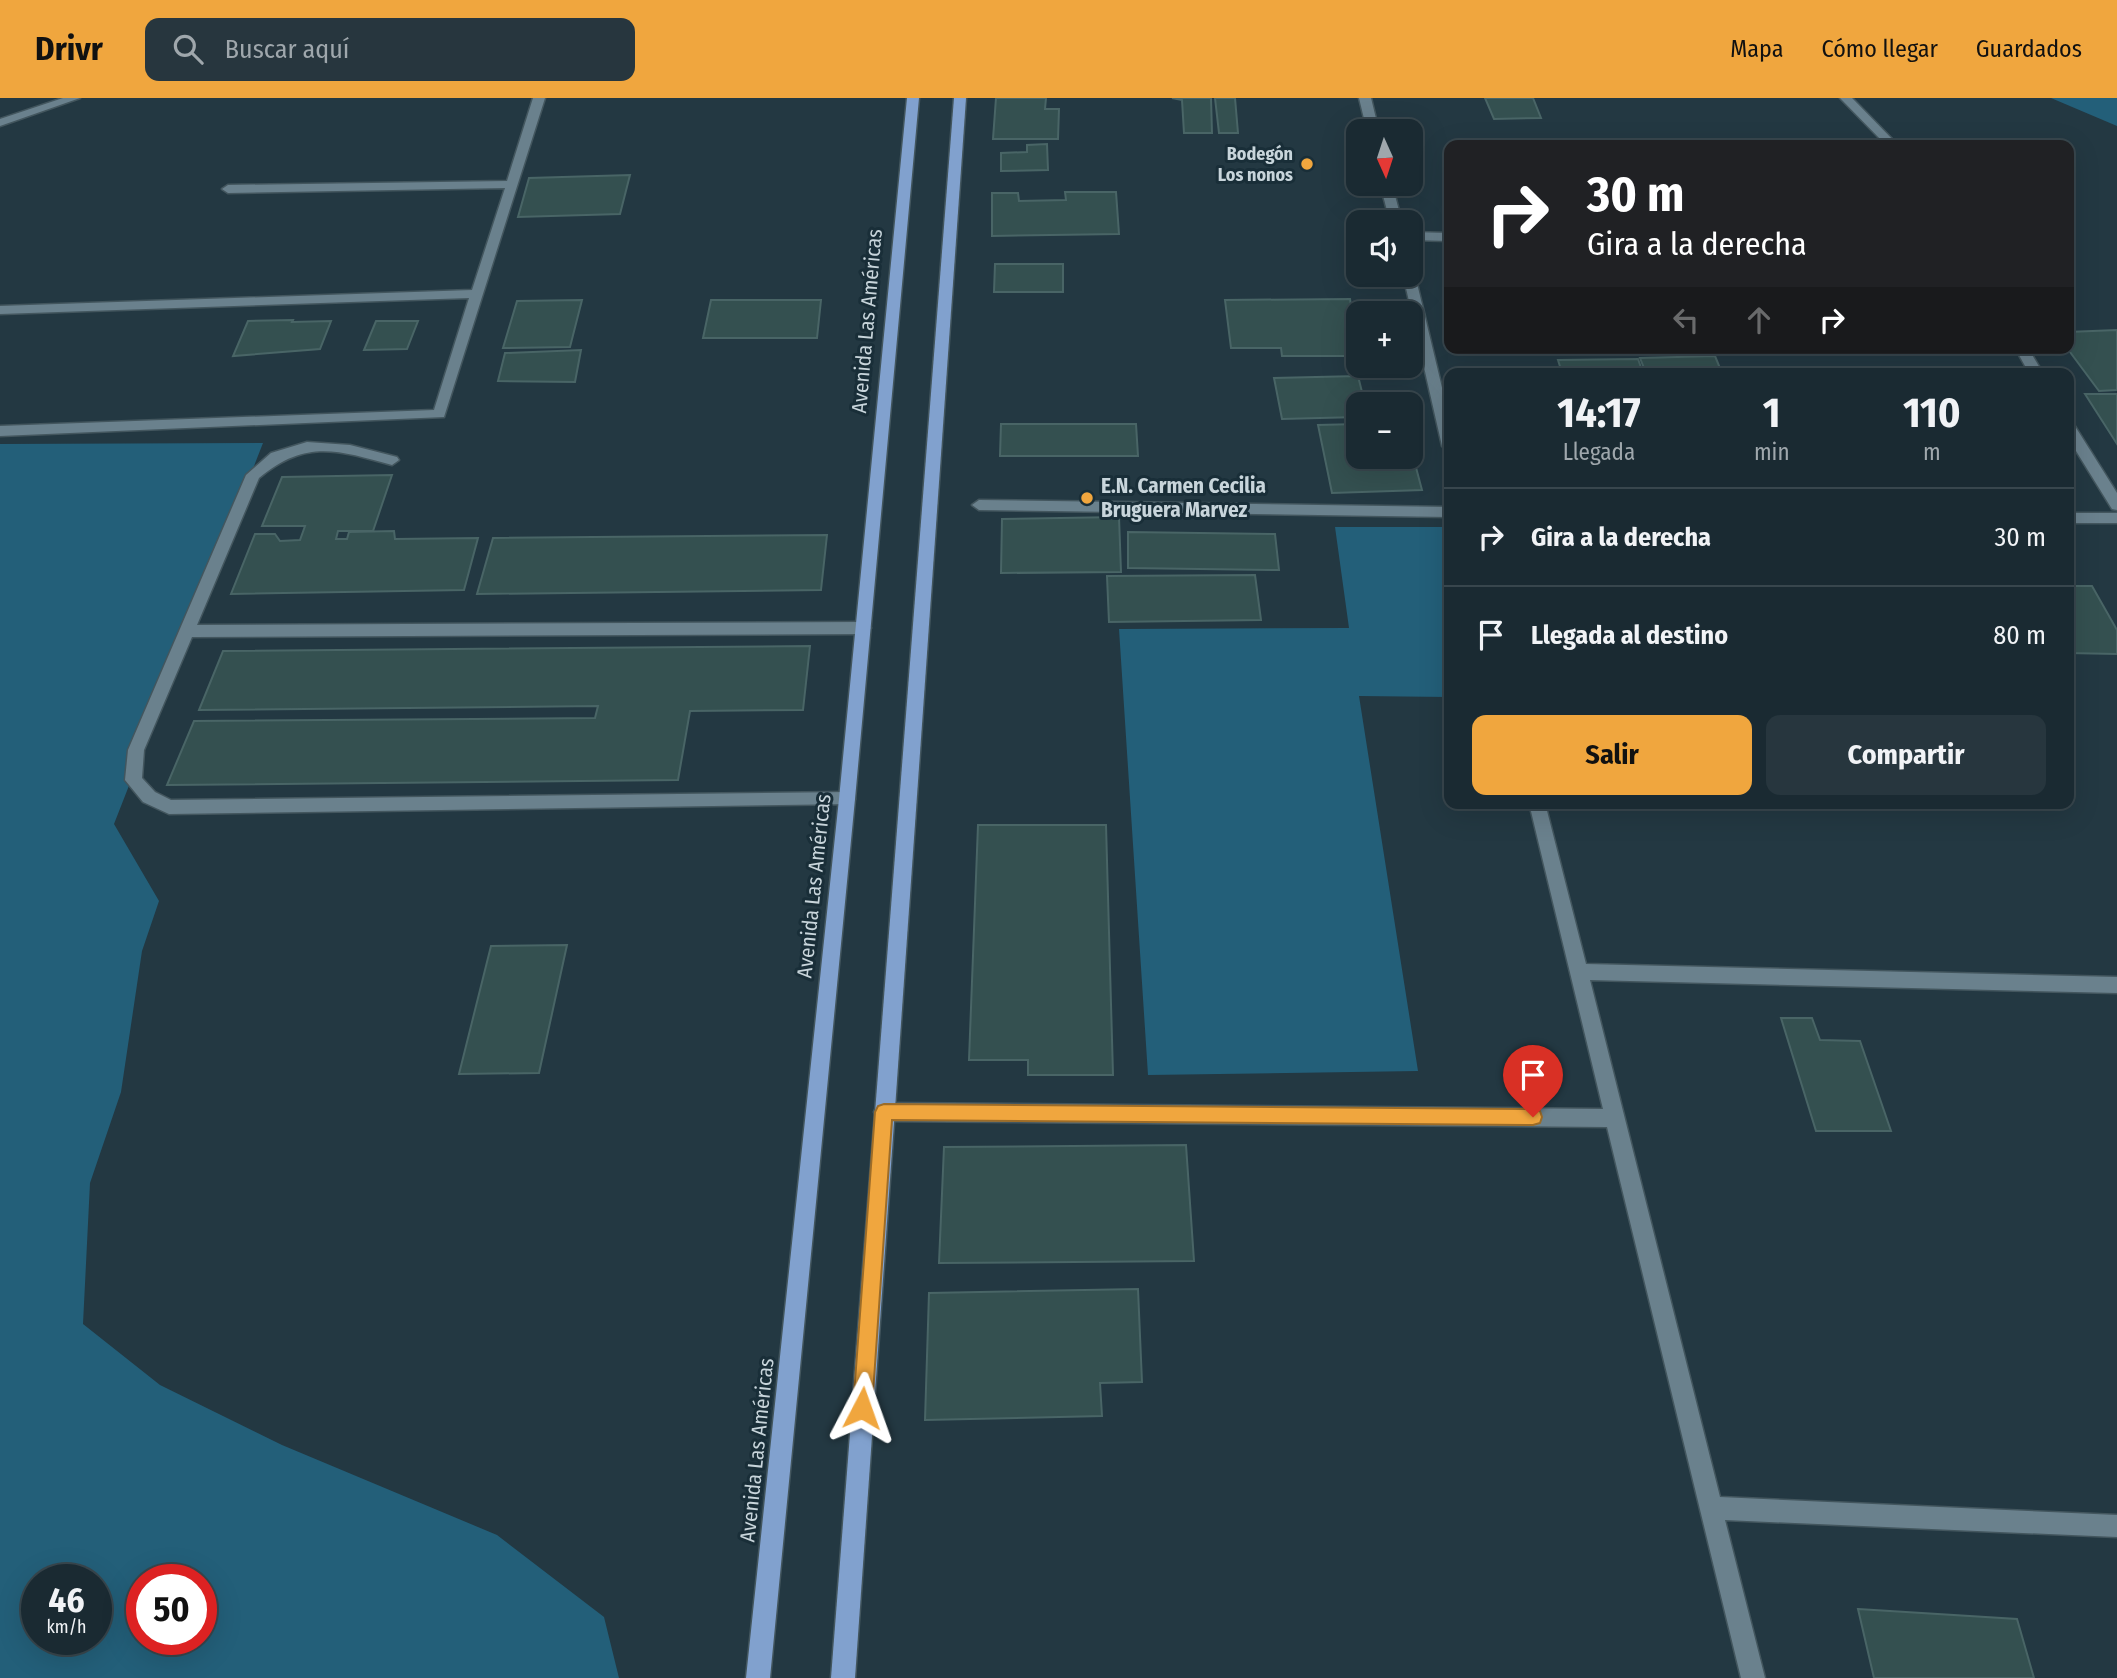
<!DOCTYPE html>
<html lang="es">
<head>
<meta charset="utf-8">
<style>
  body { margin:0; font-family:"Fira Sans Condensed",sans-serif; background:#27363e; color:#f1f3f6; height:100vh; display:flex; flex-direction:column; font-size:26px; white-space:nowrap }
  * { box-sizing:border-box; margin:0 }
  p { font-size:23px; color:#9fa7ac }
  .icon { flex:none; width:38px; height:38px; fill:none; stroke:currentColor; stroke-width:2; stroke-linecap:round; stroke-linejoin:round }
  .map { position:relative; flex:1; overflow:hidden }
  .sheet { position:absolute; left:1444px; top:270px; width:630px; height:441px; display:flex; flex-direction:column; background:#1a2a32; border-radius:14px; box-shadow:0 7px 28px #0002,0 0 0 2px #38464d }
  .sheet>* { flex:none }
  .hud { position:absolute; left:1444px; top:42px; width:630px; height:214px; border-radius:14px; box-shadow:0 7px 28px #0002,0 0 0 2px #38464d; background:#202124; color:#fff; overflow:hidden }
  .needle { width:46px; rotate:177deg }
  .fabs { position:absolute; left:1346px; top:21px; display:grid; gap:14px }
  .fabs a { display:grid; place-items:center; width:77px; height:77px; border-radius:14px; background:#1a2a32; box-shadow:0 7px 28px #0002,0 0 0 2px #38464d; font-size:35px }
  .speed { position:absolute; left:21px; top:1466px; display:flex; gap:14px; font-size:35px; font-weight:700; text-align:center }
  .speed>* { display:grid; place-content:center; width:91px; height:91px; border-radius:50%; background:#1a2a32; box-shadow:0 7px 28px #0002,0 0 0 2px #38464d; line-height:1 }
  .speed small { font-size:18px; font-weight:400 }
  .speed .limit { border:10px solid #d22; background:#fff; color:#111 }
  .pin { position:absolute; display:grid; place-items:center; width:60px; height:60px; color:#fff; margin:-72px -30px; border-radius:50% 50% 50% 0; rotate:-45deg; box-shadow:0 0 7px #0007 }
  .pin .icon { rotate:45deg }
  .me { position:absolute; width:77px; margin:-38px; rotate:4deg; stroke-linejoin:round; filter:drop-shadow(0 0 5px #0008) }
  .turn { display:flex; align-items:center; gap:24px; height:147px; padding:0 28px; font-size:32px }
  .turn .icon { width:91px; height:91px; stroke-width:2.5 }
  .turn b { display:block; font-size:49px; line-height:60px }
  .lanes { display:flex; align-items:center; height:66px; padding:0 28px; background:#0003; justify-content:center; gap:35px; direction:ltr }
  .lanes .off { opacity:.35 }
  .eta { display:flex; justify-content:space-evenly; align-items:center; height:119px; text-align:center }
  .eta b { font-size:42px; font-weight:700; line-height:49px }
  .cta { display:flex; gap:14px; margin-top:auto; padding:14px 28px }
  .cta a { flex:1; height:80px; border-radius:14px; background:#f0a63e; color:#111; font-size:28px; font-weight:700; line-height:80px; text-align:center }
  .cta a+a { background:#27363e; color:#f1f3f6 }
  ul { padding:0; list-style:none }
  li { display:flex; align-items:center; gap:21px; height:98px; padding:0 28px; border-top:2px solid #38464d }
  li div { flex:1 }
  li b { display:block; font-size:26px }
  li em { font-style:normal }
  header { display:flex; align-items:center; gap:42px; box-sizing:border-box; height:98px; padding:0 35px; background:#f0a63e; color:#111 }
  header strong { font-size:33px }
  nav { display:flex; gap:38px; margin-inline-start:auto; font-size:24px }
  .search { width:490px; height:63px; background:#27363e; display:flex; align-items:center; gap:18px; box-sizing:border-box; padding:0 24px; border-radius:14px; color:#9fa7ac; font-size:26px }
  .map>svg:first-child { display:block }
  .green { fill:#235f79; fill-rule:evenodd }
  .building { fill:#345050; stroke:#496566; stroke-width:2 }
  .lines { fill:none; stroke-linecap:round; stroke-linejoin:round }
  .minor-casing { stroke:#43565e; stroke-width:3 }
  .major-casing { stroke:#43565e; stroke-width:3 }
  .minor { fill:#6a818d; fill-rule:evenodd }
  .major { fill:#81a1ce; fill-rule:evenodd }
  .route { fill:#f0a63e; stroke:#9c6c28; stroke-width:2 }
  .poi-dot { fill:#f0a63e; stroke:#192e38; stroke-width:2.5 }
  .labels { text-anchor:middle; stroke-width:6; stroke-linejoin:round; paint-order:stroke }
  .far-poi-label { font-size:18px; font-weight:bold; fill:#c8d5db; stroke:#192e38; text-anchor:end }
  .street-label { font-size:21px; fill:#c8d5db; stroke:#192e38 }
  .poi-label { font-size:21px; font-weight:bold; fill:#c8d5db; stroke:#192e38; text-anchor:start }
</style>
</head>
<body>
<header>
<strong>Drivr</strong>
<div class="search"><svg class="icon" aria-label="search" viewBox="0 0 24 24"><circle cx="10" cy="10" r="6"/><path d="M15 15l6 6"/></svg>Buscar aquí</div>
<nav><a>Mapa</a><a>Cómo llegar</a><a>Guardados</a></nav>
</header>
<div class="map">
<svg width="2117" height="1580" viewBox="0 0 2117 1580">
  <rect width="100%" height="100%" fill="#233842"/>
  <!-- green -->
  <g class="green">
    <path d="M2051,0h66v28z"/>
    <path d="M263,345l-149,381 45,77 -17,50 -21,141 -31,91 -7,141 77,61 122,60 215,90 107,82 15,61h-619v-1234zM37,1482h59v60h-59zM142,1482h59v60h-59z"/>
    <path d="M1335,429h113l1,5v165l-90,-1 59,375 -270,4 -29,-446 230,-1z"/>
  </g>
  <!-- building -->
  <g class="building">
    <path d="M996,0h50l-1,11h14l-1,30h-65z"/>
    <path d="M1172,0h39l1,35h-28l-2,-33z"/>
    <path d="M1215,0h20l3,35h-19z"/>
    <path d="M1485,0h48l8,20 -47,1z"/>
    <path d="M1047,46l1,26 -47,1v-18l26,-1v-7z"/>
    <path d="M630,77l-10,39 -102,3 11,-39z"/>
    <path d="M1065,94h51l3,42 -127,2v-43h26l1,8 47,-1z"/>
    <path d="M995,166h68v28h-69z"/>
    <path d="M1350,201l8,57h-76l-1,-8h-50l-6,-48z"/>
    <path d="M582,202l-12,47 -67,1 14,-47z"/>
    <path d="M711,202h110l-4,38h-114z"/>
    <path d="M293,222l-1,2 39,-1 -11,28 -87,7 15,-35z"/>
    <path d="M376,223h42l-11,28 -43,1z"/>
    <path d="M2117,232v60l-18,1 -32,-43 1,-16z"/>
    <path d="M581,252l-6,32 -77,-1 7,-28z"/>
    <path d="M1715,258l7,17h-76l-6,-15z"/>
    <path d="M1638,261l5,14h-81l-4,-13z"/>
    <path d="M1358,278l7,28h-7v13l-76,2 -8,-41z"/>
    <path d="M2085,296h32v50z"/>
    <path d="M1001,326h135l2,32h-138z"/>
    <path d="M1358,326v33h52v-12l12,45 -90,3 -14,-68z"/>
    <path d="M392,377l-19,56h-35l-2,8h11l2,-7 45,-1 1,8 83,-1 -14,52 -233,4 24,-60h20l5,7 20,-1 5,-14h-43l20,-49z"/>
    <path d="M1119,419l2,55 -120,1 1,-54z"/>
    <path d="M1128,434l147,2 4,36 -151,-2z"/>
    <path d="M827,437l-6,55 -344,4 16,-56z"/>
    <path d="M1255,477l6,45 -152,2 -2,-46z"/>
    <path d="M2068,488h24l25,44v24l-49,-1z"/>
    <path d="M810,548l-7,64 -113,1 -12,69 -511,5 27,-64 401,-3 3,-12 -399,4 24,-59z"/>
    <path d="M978,727h128l7,250h-85v-15h-59z"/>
    <path d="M567,847l-28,128 -80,1 32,-128z"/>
    <path d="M1781,920h31l8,22 40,1 31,90h-75z"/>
    <path d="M1186,1047l8,116 -255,2 5,-116z"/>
    <path d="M1138,1191l4,93 -42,1 2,33 -177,4 4,-127z"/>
    <path d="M1858,1511l159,10 17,59h-160z"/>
  </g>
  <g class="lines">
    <defs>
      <g id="minor">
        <path d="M63,0h17l-80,28v-7z"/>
        <path d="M533,0h12l-101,319 -444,19v-10l434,-16 35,-112 -469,16v-8l472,-16 33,-102 -277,5 -6,-4 6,-4 279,-4z"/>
        <path d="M1359,0h12l8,33h-12z"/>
        <path d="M1840,0h12l46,47h-12z"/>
        <path d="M1380,86h12l10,38h-12z"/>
        <path d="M1410,134l39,1v8l-39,-1z"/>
        <path d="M1410,174l5,3 34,142v34l-7,-5 -39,-171h7z"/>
        <path d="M2015,250h13l15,25h-14z"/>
        <path d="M2068,323l5,2 44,70v17l-5,-1 -44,-71z"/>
        <path d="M307,344l43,3 47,12 2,3 -7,5c-55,-15 -86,-26 -133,13l-62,147 666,-3 8,6 -8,6 -671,3 -48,113 -2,28 13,14 16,8 676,-8 6,2 2,5 -2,5 -684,10 -26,-12 -18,-22 3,-30 118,-275 25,-22z"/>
        <path d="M979,402l470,7v10l-470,-7 -7,-5z"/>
        <rect x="2068" y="415" width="49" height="10"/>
        <path d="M1529,705h16l41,161 531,13v16l-527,-13 130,517 397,18v22l-392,-17 40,158h-24l-134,-551 -723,-6 -7,-3 -3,-6 3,-6 7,-3 719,6z"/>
      </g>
      <g id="major">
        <path d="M907,0h12l-64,701 -85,879h-24l93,-879z"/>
        <path d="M954,0h12l-111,1580h-24z"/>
      </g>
    </defs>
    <!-- minor casing -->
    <use href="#minor" class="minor-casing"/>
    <!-- major casing -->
    <use href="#major" class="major-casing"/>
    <!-- minor -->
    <use href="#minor" class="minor"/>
    <!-- major -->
    <use href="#major" class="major"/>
  </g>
  <!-- route -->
  <path class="route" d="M884,1006l649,5 7,2 2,6 -2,6 -7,2 -641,-5 -20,288 -3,7 -7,3 -7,-3 -2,-7 22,-296 3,-6z"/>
  <!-- markers -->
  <g class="poi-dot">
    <circle cx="1307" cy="66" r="7"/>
    <circle cx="1087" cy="400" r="7"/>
  </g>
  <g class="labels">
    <!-- far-poi labels -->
    <g class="far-poi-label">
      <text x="1293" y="62">Bodegón<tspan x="1293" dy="21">Los nonos</tspan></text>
    </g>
    <!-- street labels -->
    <g class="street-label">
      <text transform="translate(867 223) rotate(-85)" y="7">Avenida Las Américas</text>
      <text transform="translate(814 788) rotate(-84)" y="7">Avenida Las Américas</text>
      <text transform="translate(757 1352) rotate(-84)" y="7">Avenida Las Américas</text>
    </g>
    <!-- poi labels -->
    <g class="poi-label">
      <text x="1101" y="395">E.N. Carmen Cecilia<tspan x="1101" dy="24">Bruguera Marvez</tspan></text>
    </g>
  </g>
</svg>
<div class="fabs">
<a><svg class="needle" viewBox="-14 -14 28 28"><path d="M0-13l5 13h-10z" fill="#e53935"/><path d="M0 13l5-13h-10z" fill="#9fa7ac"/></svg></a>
<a><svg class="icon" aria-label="sound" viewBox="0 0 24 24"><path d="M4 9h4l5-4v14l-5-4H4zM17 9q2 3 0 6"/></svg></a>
<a>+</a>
<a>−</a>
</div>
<div class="speed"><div>46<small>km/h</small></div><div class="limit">50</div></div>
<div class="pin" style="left:1533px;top:1019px;background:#d93025"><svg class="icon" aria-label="arrive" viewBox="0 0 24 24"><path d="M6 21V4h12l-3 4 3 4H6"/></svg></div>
<svg class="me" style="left:862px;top:1310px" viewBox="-20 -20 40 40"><path d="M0-17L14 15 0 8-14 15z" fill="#f0a63e" stroke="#fff" stroke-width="4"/></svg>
<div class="hud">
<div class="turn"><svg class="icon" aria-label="right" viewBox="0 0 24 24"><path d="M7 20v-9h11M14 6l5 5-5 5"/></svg><div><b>30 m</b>Gira a la derecha</div></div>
<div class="lanes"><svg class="icon off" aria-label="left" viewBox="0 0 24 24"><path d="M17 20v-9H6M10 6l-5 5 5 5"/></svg><svg class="icon off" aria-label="ahead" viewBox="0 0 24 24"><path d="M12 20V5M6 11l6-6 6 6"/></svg><svg class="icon" aria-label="right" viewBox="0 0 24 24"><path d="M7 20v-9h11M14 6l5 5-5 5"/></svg></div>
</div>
<section class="sheet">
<div class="eta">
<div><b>14:17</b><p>Llegada</p></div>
<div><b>1</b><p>min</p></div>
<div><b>110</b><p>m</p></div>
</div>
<ul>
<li><svg class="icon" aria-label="right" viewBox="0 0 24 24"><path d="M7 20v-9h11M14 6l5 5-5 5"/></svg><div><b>Gira a la derecha</b></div><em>30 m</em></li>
<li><svg class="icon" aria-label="arrive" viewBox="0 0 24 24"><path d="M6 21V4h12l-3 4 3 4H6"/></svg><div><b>Llegada al destino</b></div><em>80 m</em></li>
</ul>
<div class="cta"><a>Salir</a><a>Compartir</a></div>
</section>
</div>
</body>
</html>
